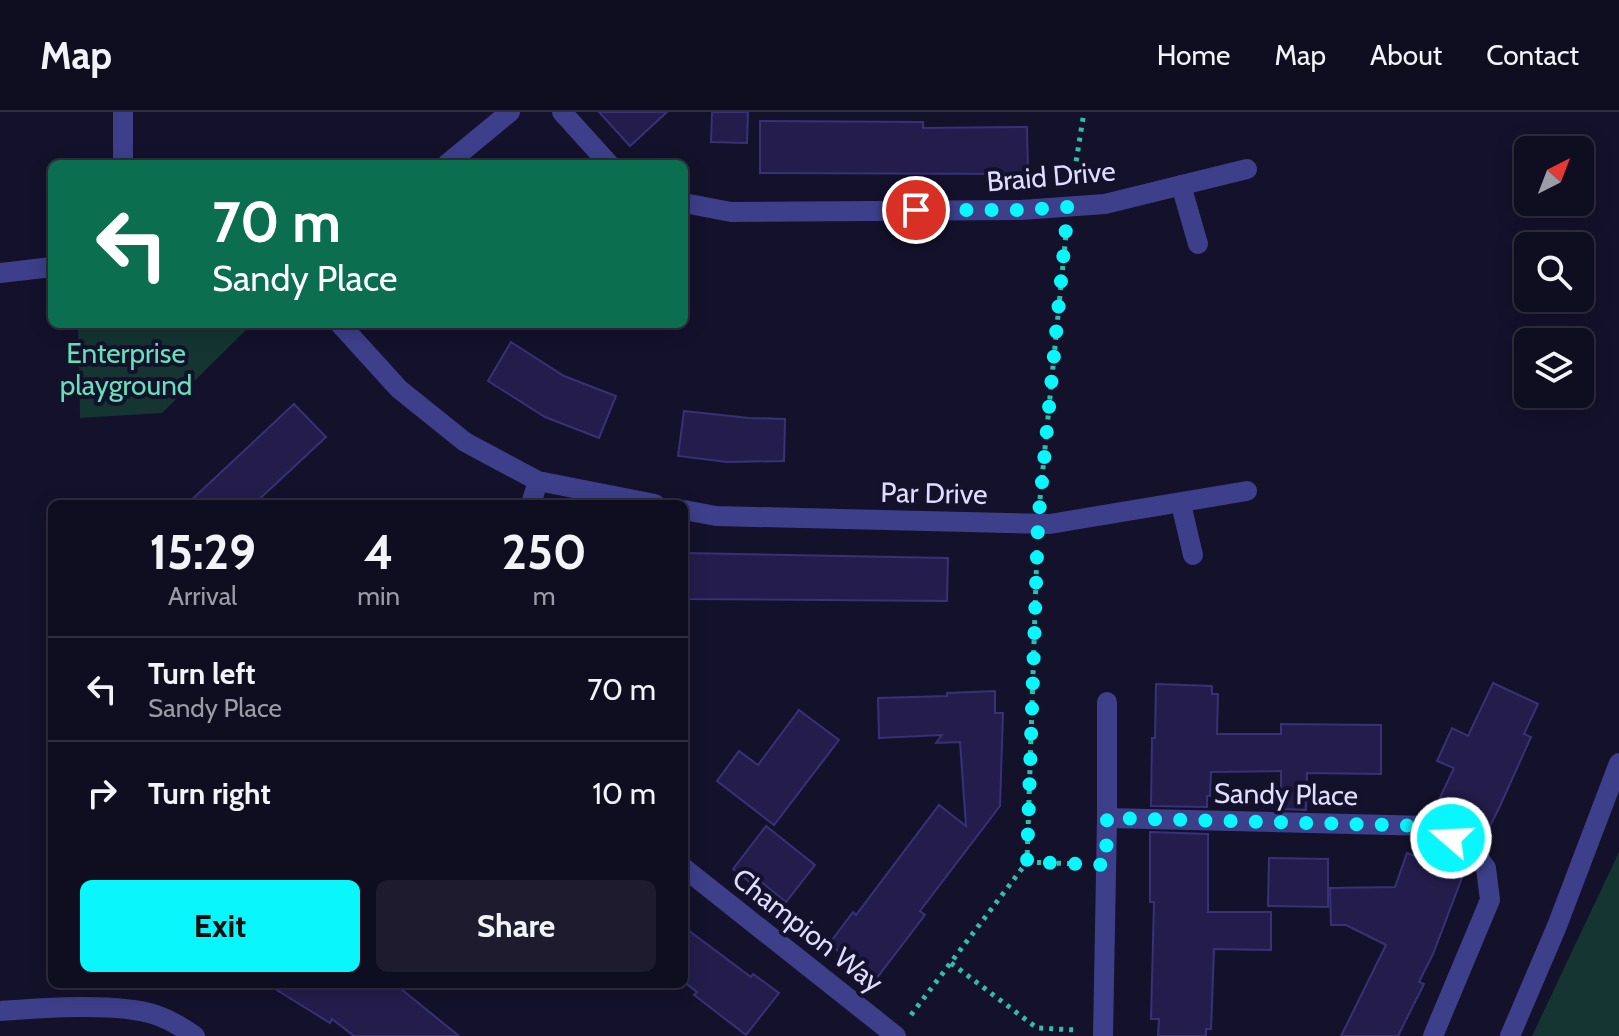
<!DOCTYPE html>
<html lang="en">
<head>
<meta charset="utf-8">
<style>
  body { margin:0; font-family:Cabin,sans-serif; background:#1d1b2d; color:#f1f3f6; height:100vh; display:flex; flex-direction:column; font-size:30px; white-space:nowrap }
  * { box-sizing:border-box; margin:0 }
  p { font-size:26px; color:#9b9ca5 }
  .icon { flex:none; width:44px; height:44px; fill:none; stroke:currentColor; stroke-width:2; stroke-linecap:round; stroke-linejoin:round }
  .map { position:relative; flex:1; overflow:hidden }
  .side { position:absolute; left:48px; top:388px; width:640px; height:488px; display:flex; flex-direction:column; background:#0f0d20; border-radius:12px; box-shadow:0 4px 20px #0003,0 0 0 2px #2f2d3e }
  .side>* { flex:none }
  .banner { position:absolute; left:48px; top:48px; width:640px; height:168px; border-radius:12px; box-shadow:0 4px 20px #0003,0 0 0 2px #2f2d3e; background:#0b6e4f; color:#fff; overflow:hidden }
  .needle { width:52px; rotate:42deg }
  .controls { position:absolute; left:1514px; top:24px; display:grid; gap:16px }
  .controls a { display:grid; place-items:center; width:80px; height:80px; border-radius:12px; background:#0f0d20; box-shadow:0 4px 20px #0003,0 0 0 2px #2f2d3e; font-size:40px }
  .pin { position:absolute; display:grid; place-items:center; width:68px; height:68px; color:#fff; margin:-34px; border:4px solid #fff; border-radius:50%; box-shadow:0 2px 8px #0007 }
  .me { position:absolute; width:88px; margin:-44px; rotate:289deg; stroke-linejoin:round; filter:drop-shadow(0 0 6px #0008) }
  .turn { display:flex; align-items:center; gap:28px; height:168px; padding:0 32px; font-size:36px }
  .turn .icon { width:104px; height:104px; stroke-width:2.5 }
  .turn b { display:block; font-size:56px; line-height:68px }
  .eta { display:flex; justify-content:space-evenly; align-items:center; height:136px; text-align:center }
  .eta b { font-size:48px; font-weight:700; line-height:56px }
  .cta { display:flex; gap:16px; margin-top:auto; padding:16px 32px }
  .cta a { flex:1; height:92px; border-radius:12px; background:#09f6fd; color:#111; font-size:32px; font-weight:700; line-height:92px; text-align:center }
  .cta a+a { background:#1d1b2d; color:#f1f3f6 }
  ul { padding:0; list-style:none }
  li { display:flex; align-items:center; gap:24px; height:104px; padding:0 32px; border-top:2px solid #2f2d3e }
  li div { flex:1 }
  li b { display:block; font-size:30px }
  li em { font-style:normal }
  header { display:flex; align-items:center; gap:48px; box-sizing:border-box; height:112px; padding:0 40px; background:#0f0d20; border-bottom:2px solid #2f2d3e }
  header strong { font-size:38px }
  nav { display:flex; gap:44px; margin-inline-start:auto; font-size:28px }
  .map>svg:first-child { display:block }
  .green { fill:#143532 }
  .building { fill:#241d4c; stroke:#393078; stroke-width:2 }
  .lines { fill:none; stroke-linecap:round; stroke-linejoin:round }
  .path { stroke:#31bdab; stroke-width:5; stroke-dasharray:4 6; stroke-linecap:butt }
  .street { stroke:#3d3f8a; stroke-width:20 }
  .route { stroke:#09f6fd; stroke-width:14; stroke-dasharray:0 25.2 }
  .labels { text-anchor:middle; stroke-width:8; stroke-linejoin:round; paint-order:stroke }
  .street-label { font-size:28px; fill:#dedcff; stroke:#14112b }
  .park-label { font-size:28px; fill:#66e0ba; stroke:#14112b }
</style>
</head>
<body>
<header>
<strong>Map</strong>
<nav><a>Home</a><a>Map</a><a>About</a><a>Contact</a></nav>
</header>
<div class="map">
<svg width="1619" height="924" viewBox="0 0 1619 924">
  <rect width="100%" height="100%" fill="#14112b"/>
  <!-- green -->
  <g class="green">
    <path d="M78,212h174l-90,89 -82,5z"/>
    <path d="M1619,740v184h-87z"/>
  </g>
  <!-- building -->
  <g class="building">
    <path d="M599,0h68l-37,34z"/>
    <path d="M712,0h36l-1,31 -36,-1z"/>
    <path d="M760,9l163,1v6l104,-1 1,47 -268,-1z"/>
    <path d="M511,230l53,34 52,20 -17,42 -54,-21 -57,-36z"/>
    <path d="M294,292l32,33 -45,42 -27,25h-67z"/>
    <path d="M684,299l65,7 36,1 -1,42 -57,1 -49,-6z"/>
    <path d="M684,441l264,5 -1,43 -263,-2z"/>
    <path d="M1493,571l45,21 -14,30 7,3 -31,69 -11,22h-11l-43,-20 19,-40 -17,-7 15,-33 16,8z"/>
    <path d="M1156,572l56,2v8h6l-1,40h64v-10l100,1v49l-74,-1 -1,37 -25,-1v-38l-70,1 -1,24h-3v11l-56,-1 1,-68h3z"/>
    <path d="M995,579v22h8l-3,93 -80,105 5,4 -49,64 -47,-35 24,-32 3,3 83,-110 27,21 -6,-84 -24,1 6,-8 -63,3 -1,-40 69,-2v-3z"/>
    <path d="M799,598l40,30 -65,85 -57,-44 22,-30 19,14z"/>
    <path d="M766,714l49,39 -29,37 -27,-22 -4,6 -22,-17z"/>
    <path d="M1150,720l58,2v78h63v38l-57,-1 -3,80h-5v7h-48l1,-17h-8l3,-117h-4z"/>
    <path d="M1407,741l56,22 -30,79 -14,28 5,2 -26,52h-57l45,-91 -40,-20h-15l-1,-37 65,-1z"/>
    <path d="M1269,746l59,1v48l-60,-1z"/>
    <path d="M684,815l67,50 2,-3 26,19 -33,42 -52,-40 3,-3 -13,-10z"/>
    <path d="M267,872h128l64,52h-105l-22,-17 -2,4z"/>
  </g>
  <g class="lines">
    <!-- path -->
    <g class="path">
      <path d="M1073,69l11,-69"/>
      <path d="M1040,387l26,-265"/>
      <path d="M1027,750l51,2"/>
      <path d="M951,851l86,65 39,2"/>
      <path d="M911,903l116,-153 10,-313"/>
    </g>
    <!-- street -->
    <g class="street">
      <path d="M123,0v52"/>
      <path d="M562,0l47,52"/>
      <path d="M447,52l63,-52"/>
      <path d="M1181,73l17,59"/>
      <path d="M684,91l47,9 290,-2 84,-6 142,-35"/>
      <path d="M0,161l52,-6"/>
      <path d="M340,212l59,65 66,53 73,39 117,23"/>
      <path d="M531,392l7,-23"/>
      <path d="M1181,392l12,51"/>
      <path d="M684,398l32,6 334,8 197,-33"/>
      <path d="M1107,706v-116"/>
      <path d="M684,756l212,168"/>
      <path d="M0,899c41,-3 118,-9 156,4 15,5 27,13 39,21"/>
      <path d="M1103,924l4,-218 323,8 43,24 13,18 4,32 -57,136"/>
      <path d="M1510,924l47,-110 62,-163"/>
    </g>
  </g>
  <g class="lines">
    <!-- route -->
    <path class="route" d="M916,98h105l47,-3 -30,317 -11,338 79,3 1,-47 323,8 21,12"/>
  </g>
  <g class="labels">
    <!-- street labels -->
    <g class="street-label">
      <text transform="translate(1051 64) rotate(-5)" y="10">Braid Drive</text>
      <text transform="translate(934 381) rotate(1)" y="10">Par Drive</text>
      <text transform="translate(1286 682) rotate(1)" y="10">Sandy Place</text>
      <text transform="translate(808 818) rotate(38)" y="10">Champion Way</text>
    </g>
    <!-- park labels -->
    <g class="park-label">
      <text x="126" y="251">Enterprise<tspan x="126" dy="32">playground</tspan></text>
    </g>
  </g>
</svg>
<div class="controls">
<a><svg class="needle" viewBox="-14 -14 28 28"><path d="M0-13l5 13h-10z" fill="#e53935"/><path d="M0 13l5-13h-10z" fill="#9b9ca5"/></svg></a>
<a><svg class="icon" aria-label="search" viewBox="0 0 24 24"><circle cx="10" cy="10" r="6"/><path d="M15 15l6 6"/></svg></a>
<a><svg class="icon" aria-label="layers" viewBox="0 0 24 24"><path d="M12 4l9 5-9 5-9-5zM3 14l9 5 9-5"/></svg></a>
</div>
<div class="pin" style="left:916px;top:98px;background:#d93025"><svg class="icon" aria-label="arrive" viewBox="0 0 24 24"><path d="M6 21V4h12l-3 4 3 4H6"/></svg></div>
<svg class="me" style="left:1451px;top:726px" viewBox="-20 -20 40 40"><circle r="17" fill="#09f6fd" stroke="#fff" stroke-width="3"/><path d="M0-11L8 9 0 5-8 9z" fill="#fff"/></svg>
<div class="banner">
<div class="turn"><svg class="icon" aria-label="left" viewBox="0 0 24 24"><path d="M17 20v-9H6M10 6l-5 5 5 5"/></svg><div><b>70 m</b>Sandy Place</div></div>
</div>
<section class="side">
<div class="eta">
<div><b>15:29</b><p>Arrival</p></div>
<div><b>4</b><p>min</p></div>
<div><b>250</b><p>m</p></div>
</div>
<ul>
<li><svg class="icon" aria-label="left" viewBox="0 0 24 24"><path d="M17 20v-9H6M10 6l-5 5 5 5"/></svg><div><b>Turn left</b><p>Sandy Place</p></div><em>70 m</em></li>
<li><svg class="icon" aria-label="right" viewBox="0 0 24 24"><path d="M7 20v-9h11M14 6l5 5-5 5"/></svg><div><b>Turn right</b></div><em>10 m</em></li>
</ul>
<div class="cta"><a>Exit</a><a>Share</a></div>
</section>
</div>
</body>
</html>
